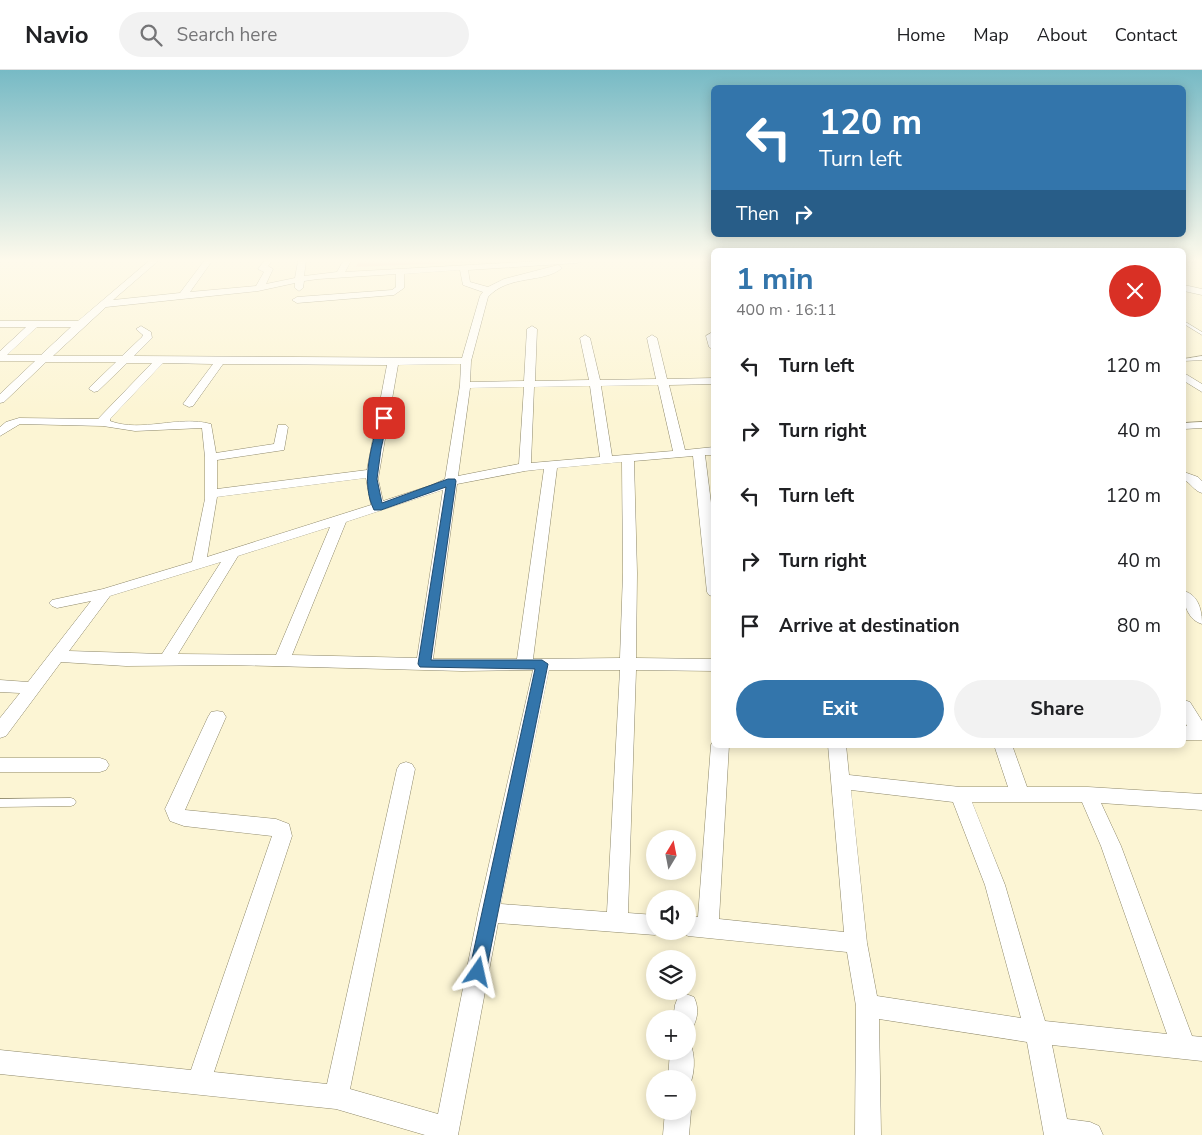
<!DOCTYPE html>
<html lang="en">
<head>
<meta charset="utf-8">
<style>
  body { margin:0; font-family:"Nunito Sans",sans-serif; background:#f2f2f2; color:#202124; height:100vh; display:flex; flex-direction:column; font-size:19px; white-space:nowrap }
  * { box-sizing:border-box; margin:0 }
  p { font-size:16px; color:#757577 }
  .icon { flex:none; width:28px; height:28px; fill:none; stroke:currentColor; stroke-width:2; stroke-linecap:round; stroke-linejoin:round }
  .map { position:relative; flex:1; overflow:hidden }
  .panel { position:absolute; left:711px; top:178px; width:475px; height:500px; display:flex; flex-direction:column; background:#fff; border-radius:8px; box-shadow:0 2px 12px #0003 }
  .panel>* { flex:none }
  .guide { position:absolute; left:711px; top:15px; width:475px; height:152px; border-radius:8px; box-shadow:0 2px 12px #0003; background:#3375ab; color:#fff; overflow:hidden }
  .needle { width:32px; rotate:10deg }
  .controls { position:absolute; left:646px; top:760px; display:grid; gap:10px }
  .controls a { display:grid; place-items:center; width:50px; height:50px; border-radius:50%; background:#fff; box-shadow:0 2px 12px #0003; font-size:25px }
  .pin { position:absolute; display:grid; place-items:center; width:42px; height:42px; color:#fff; margin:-21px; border-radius:10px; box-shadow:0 2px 8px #0006 }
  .me { position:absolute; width:55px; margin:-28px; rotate:11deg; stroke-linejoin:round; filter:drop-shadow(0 0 4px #0008) }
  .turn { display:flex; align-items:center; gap:18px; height:105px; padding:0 25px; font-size:22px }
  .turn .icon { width:65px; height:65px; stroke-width:2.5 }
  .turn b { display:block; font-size:35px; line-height:42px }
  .then { display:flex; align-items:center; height:48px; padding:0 25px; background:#0003; gap:10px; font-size:19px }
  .round { display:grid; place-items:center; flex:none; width:52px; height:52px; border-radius:26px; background:#f2f2f2 }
  .headline { display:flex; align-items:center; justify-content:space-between; height:85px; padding:0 25px }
  h1 { font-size:30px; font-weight:700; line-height:38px; color:#3375ab }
  .action { display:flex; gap:10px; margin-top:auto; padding:10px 25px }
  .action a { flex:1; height:58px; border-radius:30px; background:#3375ab; color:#fff; font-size:20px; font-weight:700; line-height:58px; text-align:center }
  .action a+a { background:#f2f2f2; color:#202124 }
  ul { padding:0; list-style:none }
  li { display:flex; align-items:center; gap:15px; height:65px; padding:0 25px }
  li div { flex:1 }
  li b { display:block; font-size:19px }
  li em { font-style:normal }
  header { display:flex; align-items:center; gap:30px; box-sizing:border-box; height:70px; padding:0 25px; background:#fff; border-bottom:1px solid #e0e0e0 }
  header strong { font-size:24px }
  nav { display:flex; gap:28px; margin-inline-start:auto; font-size:18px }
  .search { width:350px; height:45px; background:#f2f2f2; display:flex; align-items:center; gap:12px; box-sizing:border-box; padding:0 18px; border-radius:28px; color:#757577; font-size:19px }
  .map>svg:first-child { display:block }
  .green { fill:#ffcbba }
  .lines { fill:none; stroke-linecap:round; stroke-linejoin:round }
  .lane-casing { stroke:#8e886a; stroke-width:1 }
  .street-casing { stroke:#8e886a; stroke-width:1 }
  .lane { fill:#fff; fill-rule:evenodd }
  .street { fill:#fff; fill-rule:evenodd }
  .route { fill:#3375ab; stroke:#214c6f }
</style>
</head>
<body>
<header>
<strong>Navio</strong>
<div class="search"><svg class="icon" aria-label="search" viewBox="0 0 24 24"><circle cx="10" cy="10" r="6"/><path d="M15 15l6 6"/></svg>Search here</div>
<nav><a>Home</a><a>Map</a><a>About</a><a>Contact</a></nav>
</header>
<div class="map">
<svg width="1202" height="1065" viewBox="0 0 1202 1065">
  <rect width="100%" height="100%" fill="#fcf5d4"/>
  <!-- green -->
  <path class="green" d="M359,191h137l-140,6z"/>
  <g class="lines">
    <defs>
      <g id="lane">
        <path d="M1184,251l18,11v3l-18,-11z"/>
        <path d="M1202,286v4l-18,1v-2z"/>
        <path d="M71,728l3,1 2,3 -2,3 -3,1 -71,1v-8z"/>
      </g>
      <g id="street">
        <path d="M149,191h9l-45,39 67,-7 24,-32h8l-22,31 66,-6 8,-14 -6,-3 6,-8h8l-4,5 5,3 -7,15 29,-6 3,-17h8l-2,15 33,-4 6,-11h8l-6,11 195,-11h41l-4,2 -109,7 2,12 18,5 16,-8 54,-14 4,3c-19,16 -53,6 -74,29l-17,64 -1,21 54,-1 3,-52 5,-3 5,3 -2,52 54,-1 -9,-42 5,-3 5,3 10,42 56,-1 -9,-41 5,-3 5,3 10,41 47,-1v6l-45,1 16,65 29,-3v8h-9l9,72v70l-5,-2 -2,-3 -14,-136 -59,5 3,112 -1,85 78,1v12l-78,-1 -8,243 27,2v16h8l-8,4 -157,-12 -40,212h-33l-89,-26 -336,-35v-24l191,20 81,-234 -88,-10 -14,-5 -5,-12 43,-92 3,-5 6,-1 6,1 3,5 -41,93 91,9 13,5 3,12 -78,236 113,12 70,-315 3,-5 6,-2 6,2 3,5 -65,320 88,25 40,-201 55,-243 -71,1 -230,-6 -106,1 -65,-4 -55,74 -6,2v-20l20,-25 -20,-1v-12l28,2 63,-81 -34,7 -5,-2 -3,-3 3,-3 51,-11 89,-27 13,-63v-42l-3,-29 -67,3 -32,-5 -83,-2 -20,12v-9l6,-5 13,-4 79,1 54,-56h-25l-29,28 -4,1 -5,-3 1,-2 26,-25h-70l-42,40 -4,1v-9l35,-33h-35v-10l26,-24h-26v-6h78zM460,200l3,15 20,7 -3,4 -18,62 -328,-2 18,-18 -1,-6 -10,-6 -5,3 7,6 -1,2 -20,19h-69l53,-49 152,-16 37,-8v5l4,3 4,-3 1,-7 14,-2 78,-5v13l-4,3 -95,7 -5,3 5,3 97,-8 10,-7v-14zM37,257h34l-30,28h-34zM163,293l50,1 -30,40 6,3 4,-1 30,-42 164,1 -20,105 -150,19v-29l67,-10 4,-23 -2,-2h-8l-4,19 -58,9 -5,-29c-33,-9 -69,9 -101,-3v-2zM461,294l-1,21 -15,94 -13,6 -49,16 -5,-22 20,-114zM658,315l15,66 -61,5 -11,-70zM590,316l10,71 -69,6 3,-76zM524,317l-5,77 -61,12 12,-88zM622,392l1,111 -3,85 -87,1 24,-191zM544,399l-27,190h-84l24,-175 68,-13zM366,408l5,27 -164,52 10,-60zM443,420l-26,168 -125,-3 54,-133zM330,457l-54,128 -98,-1 60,-98zM221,492l-59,92 -93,-3 41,-55zM549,600h71l-13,242 -106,-8z"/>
        <path d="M1184,215l18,4v6l-18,-4z"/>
        <path d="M711,263l3,1v16l-5,-3 -3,-11z"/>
        <path d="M1184,303l18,11v8l-18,-11z"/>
        <path d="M1202,352v6l-18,1v-6z"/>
        <path d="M1184,402l14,5 4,4v12c-8,-2 -11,-10 -18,-13z"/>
        <path d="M1184,521c15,4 18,20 18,33 -14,-4 -19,-20 -18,-33z"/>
        <path d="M1184,630l6,2 12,19v19h-18v-14h3l-3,-6z"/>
        <path d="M714,670v5h15l-10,174 125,13 -16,-187h18l3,30 111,12h48l-14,-42h18l15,42h61l114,7v16l-101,-7 20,43 71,190 10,1v24l-150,-16 15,74 23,3 9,4 4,9h-59l-17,-93 -148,-23 2,116h-26l1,-129 -9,-54 -159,-16 -8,-5h8v-15l10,1 13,-172zM851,720l102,12 32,83 36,133 -144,-22 -10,-53zM972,732h110l19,44 66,188 -122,-13 -40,-136z"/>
        <path d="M0,688h100l6,2 3,5 -3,5 -6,2h-100z"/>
        <path d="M686,924l8,3c5,11 4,20 -1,30l-5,3v-11h-15l2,-14 3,-8z"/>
        <path d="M688,971l2,2c6,12 5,34 -2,45v-9h-20l2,-28h18z"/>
        <path d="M688,1034l3,7 -2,24h-26l2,-24h23z"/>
      </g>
    </defs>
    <!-- lane casing -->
    <use href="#lane" class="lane-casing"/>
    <!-- street casing -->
    <use href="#street" class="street-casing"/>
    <!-- lane -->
    <use href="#lane" class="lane"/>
    <!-- street -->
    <use href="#street" class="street"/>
  </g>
  <!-- sky -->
  <linearGradient id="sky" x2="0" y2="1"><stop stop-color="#77bac5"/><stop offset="0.56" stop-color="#fefaec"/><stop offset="1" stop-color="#fefaec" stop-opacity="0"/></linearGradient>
  <rect width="1202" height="340" fill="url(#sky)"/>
  <!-- route -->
  <path class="route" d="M384,345l4,3 -7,31 -4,30 5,24 66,-24h7l1,2 -25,179h111l6,4 -62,308 -2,6 -6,2 -6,-2 -3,-6 66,-303 -115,-2 -2,-3 28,-177 -65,23h-7c-14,-28 -2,-64 5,-92z"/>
</svg>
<div class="controls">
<a><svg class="needle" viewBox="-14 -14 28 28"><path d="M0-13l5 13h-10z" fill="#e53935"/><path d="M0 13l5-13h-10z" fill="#757577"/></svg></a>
<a><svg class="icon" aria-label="sound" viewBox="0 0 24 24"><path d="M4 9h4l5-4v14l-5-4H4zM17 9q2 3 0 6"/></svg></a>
<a><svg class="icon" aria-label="layers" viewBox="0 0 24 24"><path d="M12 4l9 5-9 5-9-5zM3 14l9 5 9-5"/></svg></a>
<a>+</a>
<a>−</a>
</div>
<div class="pin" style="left:384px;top:348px;background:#d93025"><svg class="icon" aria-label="arrive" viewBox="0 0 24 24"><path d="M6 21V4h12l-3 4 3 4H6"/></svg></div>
<svg class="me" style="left:478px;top:902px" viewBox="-20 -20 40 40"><path d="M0-17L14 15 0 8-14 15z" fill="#3375ab" stroke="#fff" stroke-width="4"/></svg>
<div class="guide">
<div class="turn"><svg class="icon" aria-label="left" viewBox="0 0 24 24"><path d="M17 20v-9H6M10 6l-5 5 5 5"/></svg><div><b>120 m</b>Turn left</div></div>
<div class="then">Then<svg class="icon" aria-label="right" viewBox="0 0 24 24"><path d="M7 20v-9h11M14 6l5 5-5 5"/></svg></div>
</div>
<section class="panel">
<div class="headline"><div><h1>1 min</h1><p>400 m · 16:11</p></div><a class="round" style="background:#d93025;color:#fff"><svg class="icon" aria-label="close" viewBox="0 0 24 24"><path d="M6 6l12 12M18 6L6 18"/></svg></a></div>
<ul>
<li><svg class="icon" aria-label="left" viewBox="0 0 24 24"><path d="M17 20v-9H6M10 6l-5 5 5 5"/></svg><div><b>Turn left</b></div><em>120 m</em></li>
<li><svg class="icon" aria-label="right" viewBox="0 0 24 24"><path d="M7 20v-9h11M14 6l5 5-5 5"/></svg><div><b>Turn right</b></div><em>40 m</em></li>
<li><svg class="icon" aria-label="left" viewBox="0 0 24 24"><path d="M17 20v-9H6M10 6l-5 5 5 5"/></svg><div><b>Turn left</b></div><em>120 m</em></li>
<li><svg class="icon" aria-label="right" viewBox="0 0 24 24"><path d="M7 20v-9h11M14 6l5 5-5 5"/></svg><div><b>Turn right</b></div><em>40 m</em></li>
<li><svg class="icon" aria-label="arrive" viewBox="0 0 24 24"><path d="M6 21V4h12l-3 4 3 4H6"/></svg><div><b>Arrive at destination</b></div><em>80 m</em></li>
</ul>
<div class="action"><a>Exit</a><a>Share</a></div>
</section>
</div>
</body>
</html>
